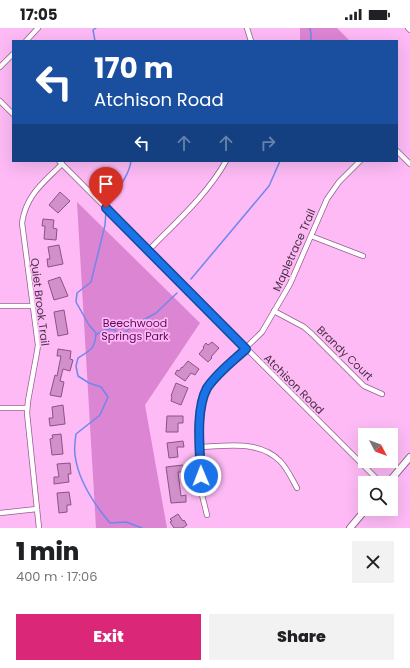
<!DOCTYPE html>
<html lang="en">
<head>
<meta charset="utf-8">
<style>
  body { margin:0; font-family:Poppins,sans-serif; background:#f2f2f2; color:#202124; height:100vh; display:flex; flex-direction:column; font-size:15px; white-space:nowrap }
  * { box-sizing:border-box; margin:0 }
  p { font-size:13px; color:#757577 }
  .icon { flex:none; width:22px; height:22px; fill:none; stroke:currentColor; stroke-width:2; stroke-linecap:round; stroke-linejoin:round }
  .map { position:relative; height:500px; overflow:hidden }
  .details { display:flex; flex-direction:column; background:#fff; flex:1 }
  .details>* { flex:none }
  .guide { position:absolute; left:12px; top:12px; width:386px; height:122px; border-radius:0px; box-shadow:0 4px 16px #0002; background:#1a4fa0; color:#fff; overflow:hidden }
  .needle { width:26px; rotate:131deg }
  .controls { position:absolute; left:358px; top:400px; display:grid; gap:8px }
  .controls a { display:grid; place-items:center; width:40px; height:40px; border-radius:0px; background:#fff; box-shadow:0 4px 16px #0002; font-size:20px }
  .pin { position:absolute; display:grid; place-items:center; width:34px; height:34px; color:#fff; margin:-41px -17px; border-radius:50% 50% 50% 0; rotate:-45deg; box-shadow:0 0 4px #0007 }
  .pin .icon { rotate:45deg }
  .me { position:absolute; width:44px; margin:-22px; rotate:359deg; stroke-linejoin:round; filter:drop-shadow(0 0 3px #0008) }
  .turn { display:flex; align-items:center; gap:14px; height:84px; padding:0 16px; font-size:18px }
  .turn .icon { width:52px; height:52px; stroke-width:2.5 }
  .turn b { display:block; font-size:28px; line-height:34px }
  .lanes { display:flex; align-items:center; height:38px; padding:0 16px; background:#0003; justify-content:center; gap:20px; direction:ltr }
  .lanes .off { opacity:.35 }
  .round { display:grid; place-items:center; flex:none; width:42px; height:42px; border-radius:0px; background:#f2f2f2 }
  .overview { display:flex; align-items:center; justify-content:space-between; height:68px; padding:0 16px }
  h1 { font-size:24px; font-weight:800; line-height:30px }
  .action { display:flex; gap:8px; margin-top:auto; padding:8px 16px }
  .action a { flex:1; height:46px; border-radius:0px; background:#db2777; color:#fff; font-size:16px; font-weight:800; line-height:46px; text-align:center }
  .action a+a { background:#f2f2f2; color:#202124 }
  .status { display:flex; justify-content:space-between; align-items:center; height:28px; padding:0 20px; background:#fff; direction:ltr }
  .status svg { height:11px; fill:currentColor }
  .map>svg:first-child { display:block }
  .green { fill:#dc85d3 }
  .lines { fill:none; stroke-linecap:round; stroke-linejoin:round }
  .stream { stroke:#6e88ed; stroke-width:1.5 }
  .building { fill:#d190c9; stroke:#8d5187 }
  .street-casing { stroke:#985c92; stroke-width:6 }
  .secondary-casing { stroke:#985c92; stroke-width:8 }
  .street { stroke:#fff; stroke-width:4.5 }
  .secondary { stroke:#fff; stroke-width:6 }
  .route-casing { stroke:#114b97; stroke-width:10 }
  .route { stroke:#1a73e8; stroke-width:7 }
  .labels { text-anchor:middle; stroke-width:3.5; stroke-linejoin:round; paint-order:stroke }
  .street-label { font-size:11px; fill:#4b3048; stroke:#fdbaf5 }
  .park-label { font-size:11px; fill:#5f075a; stroke:#fdbaf5 }
</style>
</head>
<body>
<div class="status"><b>17:05</b><svg viewBox="0 0 49 12"><path d="M0 12V9h3v3zM5 12V6h3v6zM10 12V3h3v9zM15 12V0h3v12zM26 1h20v11H26zM47 4h2v5h-2z"/></svg></div>
<div class="map">
<svg width="410" height="500" viewBox="0 0 410 500">
  <rect width="100%" height="100%" fill="#fdbaf5"/>
  <!-- green -->
  <g class="green">
    <path d="M300,0h37l13,13h-50z"/>
    <path d="M77,174l123,121 -55,82 22,123h-71z"/>
  </g>
  <g class="lines">
    <!-- stream -->
    <g class="stream">
      <path d="M310,0l1,6v7"/>
      <path d="M95,13l-2,-11 3,-2"/>
      <path d="M106,179l1,-2c8,-13 22,-28 24,-44"/>
      <path d="M106,183l-1,14 -14,57 -14,11 -1,9 13,23 7,8c-1,16 -5,17 -18,25l-2,8 2,10 11,7 12,4 7,10 -8,18 -24,19c-1,7 -2,14 -1,21 3,25 19,49 35,68l16,-1 16,6"/>
      <path d="M191,251l78,-93 11,-25"/>
      <path d="M96,307c7,-5 11,-7 19,-5l2,5 6,-1 11,-9 22,-12 21,-20"/>
    </g>
  </g>
  <!-- building -->
  <g class="building">
    <path d="M60,164l10,9 -12,12 -9,-8z"/>
    <path d="M43,191l11,1 -1,8 4,1 -1,11 -12,-1 1,-13h-3z"/>
    <path d="M59,217l4,19 -15,3 -1,-8h3l-2,-12z"/>
    <path d="M60,249l8,19 -14,4 -6,-19z"/>
    <path d="M64,282l4,24 -10,2 -4,-24z"/>
    <path d="M212,314l7,6 -8,9 1,1 -4,4 -9,-8 5,-6 -1,-1 3,-4 2,2z"/>
    <path d="M58,321l13,2 -1,8 3,1 -3,11 -7,-2 -3,12 4,1 -3,15 -11,-2 5,-20 2,1 4,-20h-4z"/>
    <path d="M188,333l11,8 -4,6 -4,-2 -6,8 -10,-7 2,-4 2,1 3,-4v1z"/>
    <path d="M176,355l12,5 -7,17 -10,-4 1,-4 -1,-1z"/>
    <path d="M63,377l2,19 -15,2 -1,-8h4l-1,-11z"/>
    <path d="M167,388h16v7h-5v9h-12z"/>
    <path d="M61,406l2,20 -11,1 -2,-16 3,-1 -1,-3z"/>
    <path d="M183,413l1,6h-7l1,10 -9,1 -2,-15z"/>
    <path d="M70,435l1,11h-3l1,8 -15,2v-7h5l-2,-13z"/>
    <path d="M183,437v7h-5l3,24 5,-1v7l-15,1 -5,-36z"/>
    <path d="M69,464l2,13h-4v7l-8,1 -2,-20z"/>
    <path d="M178,486l5,7 1,-1 3,5 -4,3h-9l-4,-6 2,-1 -2,-2z"/>
  </g>
  <g class="lines">
    <defs>
      <g id="street">
        <path d="M247,0l4,13"/>
        <path d="M408,0l2,2"/>
        <path d="M26,13l12,-13"/>
        <path d="M0,39l13,-13"/>
        <path d="M0,73l13,13"/>
        <path d="M397,123l13,13"/>
        <path d="M59,133l322,322"/>
        <path d="M311,208l52,20"/>
        <path d="M148,223c27,-28 59,-56 78,-90"/>
        <path d="M0,278h32"/>
        <path d="M274,283l30,16 8,7 52,52 18,8"/>
        <path d="M0,380h27"/>
        <path d="M200,419c28,-1 59,-7 80,14 7,7 12,18 17,27"/>
        <path d="M0,485l37,-4"/>
        <path d="M207,487l-6,-24 -1,-73 2,-16 5,-13 9,-12 46,-45 28,-48 37,-85 12,-17 21,-21"/>
        <path d="M39,500l-12,-115 1,-12 9,-49 1,-7 -16,-122c4,-28 21,-40 40,-59"/>
      </g>
      <g id="secondary">
        <path d="M388,455l22,-26"/>
        <path d="M350,500l16,-19"/>
      </g>
    </defs>
    <!-- street casing -->
    <use href="#street" class="street-casing"/>
    <!-- secondary casing -->
    <use href="#secondary" class="secondary-casing"/>
    <!-- street -->
    <use href="#street" class="street"/>
    <!-- secondary -->
    <use href="#secondary" class="secondary"/>
  </g>
  <g class="lines">
    <defs>
      <path id="route" d="M106,180l140,141c-13,12 -29,24 -39,39 -12,22 -7,63 -6,88"/>
    </defs>
    <!-- route casing -->
    <use href="#route" class="route-casing"/>
    <!-- route -->
    <use href="#route" class="route"/>
  </g>
  <g class="labels">
    <!-- street labels -->
    <g class="street-label">
      <text transform="translate(294 222) rotate(-66)" y="4">Mapletrace Trail</text>
      <text transform="translate(40 274) rotate(83)" y="4">Quiet Brook Trail</text>
      <text transform="translate(345 325) rotate(44)" y="4">Brandy Court</text>
      <text transform="translate(294 356) rotate(45)" y="4">Atchison Road</text>
    </g>
    <!-- park labels -->
    <g class="park-label">
      <text x="135" y="299">Beechwood<tspan x="135" dy="13">Springs Park</tspan></text>
    </g>
  </g>
</svg>
<div class="controls">
<a><svg class="needle" viewBox="-14 -14 28 28"><path d="M0-13l5 13h-10z" fill="#e53935"/><path d="M0 13l5-13h-10z" fill="#757577"/></svg></a>
<a><svg class="icon" aria-label="search" viewBox="0 0 24 24"><circle cx="10" cy="10" r="6"/><path d="M15 15l6 6"/></svg></a>
</div>
<div class="pin" style="left:106px;top:180px;background:#d93025"><svg class="icon" aria-label="arrive" viewBox="0 0 24 24"><path d="M6 21V4h12l-3 4 3 4H6"/></svg></div>
<svg class="me" style="left:201px;top:448px" viewBox="-20 -20 40 40"><circle r="17" fill="#1a73e8" stroke="#fff" stroke-width="3"/><path d="M0-11L8 9 0 5-8 9z" fill="#fff"/></svg>
<div class="guide">
<div class="turn"><svg class="icon" aria-label="left" viewBox="0 0 24 24"><path d="M17 20v-9H6M10 6l-5 5 5 5"/></svg><div><b>170 m</b>Atchison Road</div></div>
<div class="lanes"><svg class="icon" aria-label="left" viewBox="0 0 24 24"><path d="M17 20v-9H6M10 6l-5 5 5 5"/></svg><svg class="icon off" aria-label="ahead" viewBox="0 0 24 24"><path d="M12 20V5M6 11l6-6 6 6"/></svg><svg class="icon off" aria-label="ahead" viewBox="0 0 24 24"><path d="M12 20V5M6 11l6-6 6 6"/></svg><svg class="icon off" aria-label="right" viewBox="0 0 24 24"><path d="M7 20v-9h11M14 6l5 5-5 5"/></svg></div>
</div>
</div>
<section class="details">
<div class="overview"><div><h1>1 min</h1><p>400 m · 17:06</p></div><a class="round"><svg class="icon" aria-label="close" viewBox="0 0 24 24"><path d="M6 6l12 12M18 6L6 18"/></svg></a></div>
<div class="action"><a>Exit</a><a>Share</a></div>
</section>
</body>
</html>
